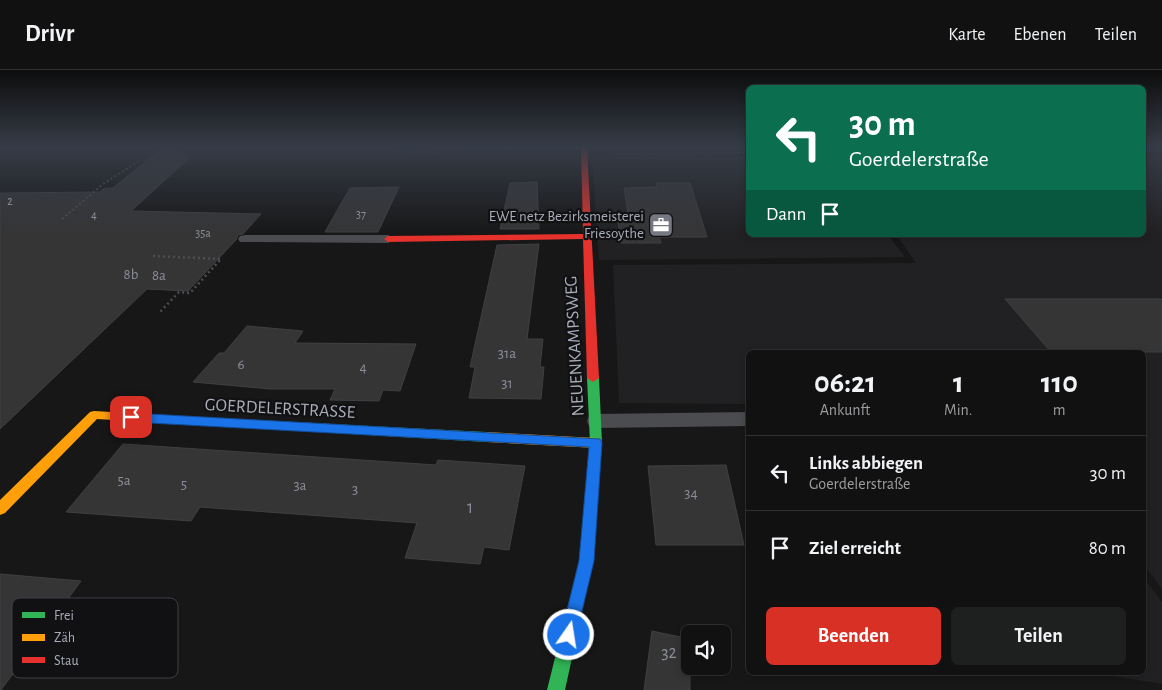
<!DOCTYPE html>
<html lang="de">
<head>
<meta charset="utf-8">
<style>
  body { margin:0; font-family:"Alegreya Sans",sans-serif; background:#1e1f1f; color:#f1f3f6; height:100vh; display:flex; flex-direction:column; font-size:19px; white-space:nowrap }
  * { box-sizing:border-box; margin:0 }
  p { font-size:16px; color:#9c9d9f }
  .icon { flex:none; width:28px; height:28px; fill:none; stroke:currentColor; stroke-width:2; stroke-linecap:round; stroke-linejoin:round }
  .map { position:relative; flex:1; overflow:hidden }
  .side { position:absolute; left:746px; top:280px; width:400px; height:325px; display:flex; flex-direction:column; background:#111; border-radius:8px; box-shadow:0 2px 8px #0003,0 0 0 1px #303131 }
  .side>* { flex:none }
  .top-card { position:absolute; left:746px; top:15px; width:400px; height:152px; border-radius:8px; box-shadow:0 2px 8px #0003,0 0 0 1px #303131; background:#0b6e4f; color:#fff; overflow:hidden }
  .buttons { position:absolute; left:681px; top:555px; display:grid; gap:10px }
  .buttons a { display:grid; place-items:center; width:50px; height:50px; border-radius:8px; background:#111; box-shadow:0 2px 8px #0003,0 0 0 1px #303131; font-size:25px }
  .pin { position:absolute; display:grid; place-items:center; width:42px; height:42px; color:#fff; margin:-21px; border-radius:10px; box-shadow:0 2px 8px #0006 }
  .me { position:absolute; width:55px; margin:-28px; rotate:13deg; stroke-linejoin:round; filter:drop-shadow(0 0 4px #0008) }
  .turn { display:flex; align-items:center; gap:18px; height:105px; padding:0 20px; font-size:22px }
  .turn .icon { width:65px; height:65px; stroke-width:2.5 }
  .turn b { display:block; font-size:35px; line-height:42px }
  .then { display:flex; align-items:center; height:48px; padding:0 20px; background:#0003; gap:10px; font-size:19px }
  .eta { display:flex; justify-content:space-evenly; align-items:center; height:85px; text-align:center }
  .eta b { font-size:30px; font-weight:600; line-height:35px }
  .cta { display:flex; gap:10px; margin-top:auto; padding:10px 20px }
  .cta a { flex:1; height:58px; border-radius:8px; background:#d93025; color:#fff; font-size:20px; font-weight:600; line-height:58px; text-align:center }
  .cta a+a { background:#1e1f1f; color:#f1f3f6 }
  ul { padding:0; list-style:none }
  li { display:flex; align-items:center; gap:15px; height:75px; padding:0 20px; border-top:1px solid #303131 }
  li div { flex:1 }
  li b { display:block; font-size:19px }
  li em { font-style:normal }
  header { display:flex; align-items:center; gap:30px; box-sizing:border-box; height:70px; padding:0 25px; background:#111; border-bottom:1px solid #303131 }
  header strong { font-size:24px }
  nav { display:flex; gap:28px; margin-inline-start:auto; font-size:18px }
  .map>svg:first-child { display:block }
  .built { fill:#212123 }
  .building { fill:#353536; stroke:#3f4043 }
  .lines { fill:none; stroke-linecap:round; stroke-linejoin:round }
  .path-far1 { stroke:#4d4e52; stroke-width:2; stroke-dasharray:2 2.5; stroke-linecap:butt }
  .path { stroke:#4d4e52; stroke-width:2.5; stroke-dasharray:2 3; stroke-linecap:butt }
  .lane { fill:#4b4c50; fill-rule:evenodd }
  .fast { fill:#30b455; fill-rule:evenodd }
  .slow { fill:#ff9f0a; fill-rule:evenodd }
  .jam { fill:#e5322d; fill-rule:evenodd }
  .route { fill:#1a73e8; stroke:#114b97 }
  .labels { text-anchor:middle; stroke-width:4.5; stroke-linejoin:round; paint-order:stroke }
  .far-number-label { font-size:12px; fill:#8b8f98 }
  .far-poi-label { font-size:15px; fill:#a8adb8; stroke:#111113; text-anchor:end }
  .number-label { font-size:15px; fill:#8b8f98 }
  .street-label { font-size:18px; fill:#a8adb8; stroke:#111113 }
  .near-number-label { font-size:18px; fill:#8b8f98 }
  .key { fill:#111113; stroke:#3e4045; stroke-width:1 }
  .key-label { font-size:14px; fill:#a8adb8 }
</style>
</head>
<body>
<header>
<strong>Drivr</strong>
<nav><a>Karte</a><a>Ebenen</a><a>Teilen</a></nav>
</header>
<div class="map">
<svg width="1162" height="620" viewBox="0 0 1162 620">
  <rect width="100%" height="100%" fill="#171717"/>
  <!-- built -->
  <g class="built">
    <path d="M749,86v79h139l17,22 -306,3 -7,-103z"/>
    <path d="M1144,87h18v432l-18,-24v-213h-395v52l-130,-1 -6,-138 303,-2 -19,-28h247z"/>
    <path d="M1144,508l18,24v82l-66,-11 48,-1z"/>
  </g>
  <!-- building -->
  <g class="building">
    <path d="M163,77h14l11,12 -57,52 130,3 -18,20 -5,1 -2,5 -48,51 -41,-2 -147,140v-236l100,-1 3,-3 10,-1z"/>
    <path d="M537,112l2,47h-39l10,-46z"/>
    <path d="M656,113h34l17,54h-48l2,6h-40l-4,-30h11l-4,-25 33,-1z"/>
    <path d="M399,117l-21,45h-53l25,-44z"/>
    <path d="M539,174l-12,95h16l-3,28h4l-3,32 -72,-1 6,-31h-5l27,-122z"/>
    <path d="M1005,229h157v53h-111z"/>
    <path d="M247,256l56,5 -8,12 121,1 -16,47 -17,-1 -4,11 -49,-1 5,-11h-64l-78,-7 26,-29h5z"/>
    <path d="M123,374l313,21 2,-5 87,6 -16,84 -25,-3 -4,17 -75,-6 12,-35 -217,-16 -9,14 -125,-9z"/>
    <path d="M726,395l18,80h-88l-8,-79z"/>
    <path d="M0,504l81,7 -80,109h-1z"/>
    <path d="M652,561l38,8v51h-46z"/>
  </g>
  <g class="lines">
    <!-- path-far1 -->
    <g class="path-far1">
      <path d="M320,77l121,6"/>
      <path d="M1144,81h18"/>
      <path d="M612,84l137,-1"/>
      <path d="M62,149l41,-35 39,-25"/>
    </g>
    <!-- path -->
    <path class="path" d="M153,186l68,3 -31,34 -11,-1 -19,20"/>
    <!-- lane -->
    <g class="lane">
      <path d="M245,165h143l7,4 -7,4 -148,-1 -2,-3 2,-3z"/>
      <path d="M749,342v14l-153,2 -7,-2 -2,-5 2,-5 7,-2z"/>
    </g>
    <!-- fast -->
    <g class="fast">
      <path d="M464,77h117l-3,2h-111z"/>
      <path d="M593,304l6,4 3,65 -9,118 -28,129h-18l32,-129 11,-118 -3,-65z"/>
      <path d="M215,348l271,14 4,2 2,3 -2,3 -4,2 -271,-16 -4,-1 -2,-3 2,-3z"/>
    </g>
    <!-- slow -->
    <g class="slow">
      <path d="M94,341l121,7 4,1 2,3 -2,3 -4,1 -118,-7 -92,94 -5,2v-15l90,-88z"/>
      <path d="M486,362l110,6 4,2 2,3 -2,3 -4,2 -110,-6 -4,-2 -2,-3 2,-3z"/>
    </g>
    <!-- jam -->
    <path class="jam" d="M581,77h6l12,231 -6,4 -6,-4 -4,-139 -195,3 -4,-3 4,-3 195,-2z"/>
  </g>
  <!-- sky -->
  <linearGradient id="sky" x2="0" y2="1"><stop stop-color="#0d0d0d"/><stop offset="0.47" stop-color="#363c47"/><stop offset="1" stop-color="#363c47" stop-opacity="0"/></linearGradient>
  <rect width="1162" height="164" fill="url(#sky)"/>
  <!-- route -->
  <path class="route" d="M131,343l469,26 2,4 -8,118 -19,79 -6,3 -6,-3 -2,-5 18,-74 10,-114 -458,-25 -6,-5z"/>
  <!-- icons -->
  <defs>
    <symbol id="office-square" viewBox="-11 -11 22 22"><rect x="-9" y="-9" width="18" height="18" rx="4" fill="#757880" stroke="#111113"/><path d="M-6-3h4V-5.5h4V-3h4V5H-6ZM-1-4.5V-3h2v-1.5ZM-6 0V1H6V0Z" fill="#fff"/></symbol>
  </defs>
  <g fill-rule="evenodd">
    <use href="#office-square" x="647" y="141" width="28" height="28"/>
  </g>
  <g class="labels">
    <!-- far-number labels -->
    <g class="far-number-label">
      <text x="10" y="135">2</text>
      <text x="361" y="148">37</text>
      <text x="94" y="149">4</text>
      <text x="203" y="167">35a</text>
    </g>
    <!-- far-poi labels -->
    <g class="far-poi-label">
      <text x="644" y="151">EWE netz Bezirksmeisterei<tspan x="644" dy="17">Friesoythe</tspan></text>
    </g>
    <!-- number labels -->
    <g class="number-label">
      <text x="131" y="209">8b</text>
      <text x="159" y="210">8a</text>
      <text x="507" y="288">31a</text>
      <text x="241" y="299">6</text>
      <text x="363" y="302">4</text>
      <text x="507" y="318">31</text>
      <text x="124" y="415">5a</text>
      <text x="184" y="419">5</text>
      <text x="300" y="420">3a</text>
      <text x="355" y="424">3</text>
      <text x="691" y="428">34</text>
    </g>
    <!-- street labels -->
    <g class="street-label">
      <text transform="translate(574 276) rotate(-93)" y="6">NEUENKAMPSWEG</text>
      <text transform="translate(280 338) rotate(3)" y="6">GOERDELERSTRASSE</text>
    </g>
    <!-- near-number labels -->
    <g class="near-number-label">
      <text x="470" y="443">1</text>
      <text x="669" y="588">32</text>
    </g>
  </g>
  <!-- legend -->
  <rect x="12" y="528" width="166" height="80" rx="8" class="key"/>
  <rect x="22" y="542" width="23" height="6" fill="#30b455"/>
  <rect x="22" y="564" width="23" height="7" fill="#ff9f0a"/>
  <rect x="22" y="587" width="23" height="6" fill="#e5322d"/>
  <g class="key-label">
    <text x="54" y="550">Frei</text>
    <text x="54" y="572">Zäh</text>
    <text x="54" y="595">Stau</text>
  </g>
</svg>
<div class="buttons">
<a><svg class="icon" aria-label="sound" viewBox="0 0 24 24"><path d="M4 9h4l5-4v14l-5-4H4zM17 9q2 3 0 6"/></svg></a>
</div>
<div class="pin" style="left:131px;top:347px;background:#d93025"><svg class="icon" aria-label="arrive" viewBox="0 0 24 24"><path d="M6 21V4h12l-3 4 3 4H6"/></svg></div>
<svg class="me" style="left:569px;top:565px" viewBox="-20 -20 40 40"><circle r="17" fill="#1a73e8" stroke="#fff" stroke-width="3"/><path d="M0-11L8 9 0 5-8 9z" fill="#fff"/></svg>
<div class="top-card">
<div class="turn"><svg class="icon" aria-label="left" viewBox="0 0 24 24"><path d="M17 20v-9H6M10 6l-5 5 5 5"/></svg><div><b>30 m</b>Goerdelerstraße</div></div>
<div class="then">Dann<svg class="icon" aria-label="arrive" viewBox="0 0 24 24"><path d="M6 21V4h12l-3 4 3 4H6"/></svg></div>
</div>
<section class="side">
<div class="eta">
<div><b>06:21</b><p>Ankunft</p></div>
<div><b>1</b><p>Min.</p></div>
<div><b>110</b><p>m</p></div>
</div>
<ul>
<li><svg class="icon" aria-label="left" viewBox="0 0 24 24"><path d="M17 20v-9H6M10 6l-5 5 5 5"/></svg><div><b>Links abbiegen</b><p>Goerdelerstraße</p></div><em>30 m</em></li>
<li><svg class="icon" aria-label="arrive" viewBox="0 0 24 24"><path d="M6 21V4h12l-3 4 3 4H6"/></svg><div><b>Ziel erreicht</b></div><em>80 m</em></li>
</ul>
<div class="cta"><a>Beenden</a><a>Teilen</a></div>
</section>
</div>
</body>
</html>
